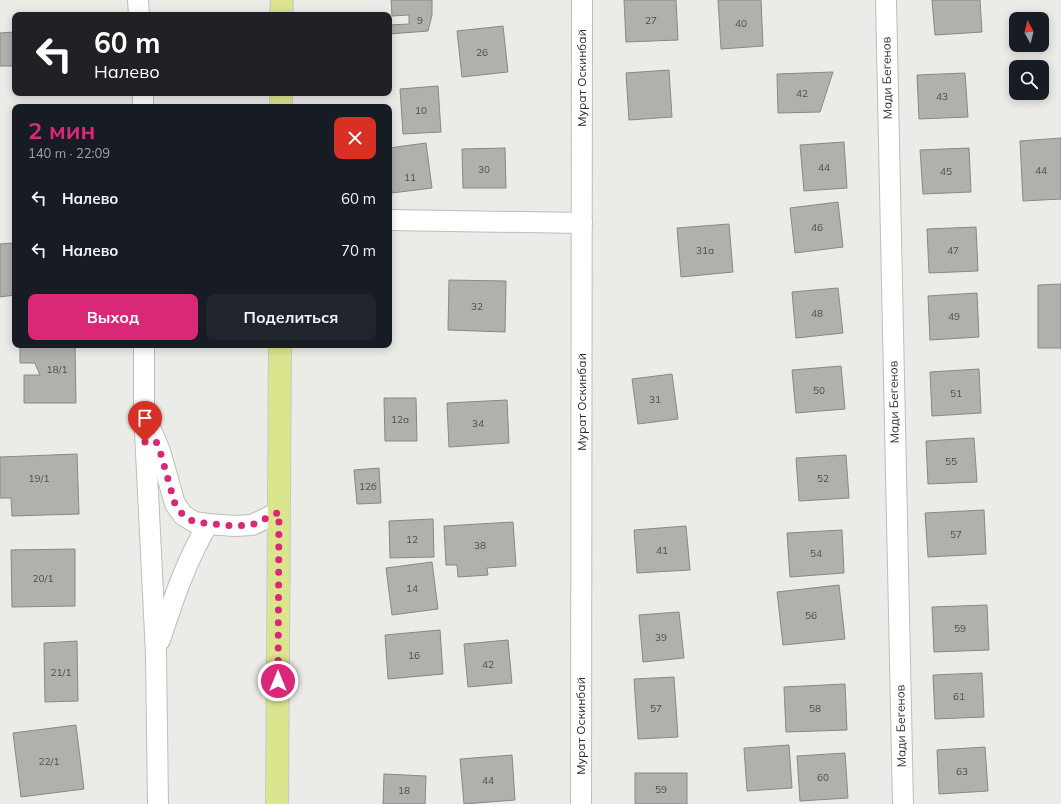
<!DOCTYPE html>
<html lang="ru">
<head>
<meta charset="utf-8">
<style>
  body { margin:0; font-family:Mulish,sans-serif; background:#20242c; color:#f1f3f6; height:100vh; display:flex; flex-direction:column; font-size:15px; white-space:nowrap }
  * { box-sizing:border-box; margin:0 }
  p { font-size:13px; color:#9ea1a6 }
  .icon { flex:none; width:22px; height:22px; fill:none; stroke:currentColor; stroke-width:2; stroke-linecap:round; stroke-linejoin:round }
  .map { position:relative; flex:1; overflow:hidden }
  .side { position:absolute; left:12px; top:104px; width:380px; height:244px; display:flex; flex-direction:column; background:#171b24; border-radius:8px; box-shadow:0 2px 10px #0003 }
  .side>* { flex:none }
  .hud { position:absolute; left:12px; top:12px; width:380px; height:84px; border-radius:8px; box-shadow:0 2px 10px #0003; background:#202124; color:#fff; overflow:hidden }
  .needle { width:26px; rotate:353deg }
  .buttons { position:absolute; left:1009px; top:12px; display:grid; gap:8px }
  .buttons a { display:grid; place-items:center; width:40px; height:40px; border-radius:8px; background:#171b24; box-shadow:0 2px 10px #0003; font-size:20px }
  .pin { position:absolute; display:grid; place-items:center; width:34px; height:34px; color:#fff; margin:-41px -17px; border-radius:50% 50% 50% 0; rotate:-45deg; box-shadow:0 0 4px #0007 }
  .pin .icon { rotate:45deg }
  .me { position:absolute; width:44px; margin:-22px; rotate:0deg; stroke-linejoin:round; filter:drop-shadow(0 0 3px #0008) }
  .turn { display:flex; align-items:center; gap:14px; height:84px; padding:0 16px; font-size:18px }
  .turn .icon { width:52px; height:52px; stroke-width:2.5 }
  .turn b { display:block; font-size:28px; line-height:34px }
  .round { display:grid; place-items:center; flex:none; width:42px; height:42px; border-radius:8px; background:#20242c }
  .overview { display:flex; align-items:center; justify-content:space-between; height:68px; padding:0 16px }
  h1 { font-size:24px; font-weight:700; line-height:30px; color:#db2777 }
  .action { display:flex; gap:8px; margin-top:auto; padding:8px 16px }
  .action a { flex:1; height:46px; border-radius:8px; background:#db2777; color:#fff; font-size:16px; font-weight:700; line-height:46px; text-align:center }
  .action a+a { background:#20242c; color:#f1f3f6 }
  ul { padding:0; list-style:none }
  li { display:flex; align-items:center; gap:12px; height:52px; padding:0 16px }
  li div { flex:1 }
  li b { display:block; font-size:15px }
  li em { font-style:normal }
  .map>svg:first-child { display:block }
  .building { fill:#b0b1ad; stroke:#888885 }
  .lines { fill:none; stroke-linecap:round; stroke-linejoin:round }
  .minor-casing { stroke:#bdbdb9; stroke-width:22 }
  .major-casing { stroke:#c8c9c8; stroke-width:24 }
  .minor { stroke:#fff; stroke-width:20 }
  .major { stroke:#dce58e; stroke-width:22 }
  .route { stroke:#db2777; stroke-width:7; stroke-dasharray:0 12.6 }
  .labels { text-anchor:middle; stroke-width:4; stroke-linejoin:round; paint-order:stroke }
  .number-label { font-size:10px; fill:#4e4f4c }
  .street-label { font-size:12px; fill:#2d2e2c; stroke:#fff }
</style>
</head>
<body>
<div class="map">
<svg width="1061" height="804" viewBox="0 0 1061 804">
  <rect width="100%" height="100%" fill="#ebece8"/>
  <!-- building -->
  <g class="building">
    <path d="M391,0h41v15l-4,16 -39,3v-9l20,-1v-9l-17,1z"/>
    <path d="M624,0h52l2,40 -52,2z"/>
    <path d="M718,0h43l2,46 -42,3z"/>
    <path d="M932,0h48l2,32 -47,3z"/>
    <path d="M503,26l5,46 -46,5 -5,-46z"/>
    <path d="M15,32v34h-15v-33z"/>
    <path d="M669,70l3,47 -43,3 -3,-47z"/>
    <path d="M833,72l-13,40 -42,1 -1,-39z"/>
    <path d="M965,73l3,44 -49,2 -2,-44z"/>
    <path d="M438,86l3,46 -38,2 -3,-45z"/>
    <path d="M1061,138v61l-38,2 -3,-60z"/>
    <path d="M844,142l3,46 -43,3 -4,-46z"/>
    <path d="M426,143l6,45 -40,5 -3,-26v-19z"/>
    <path d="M505,148l1,40h-43l-1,-39z"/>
    <path d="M969,148l2,44 -48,2 -3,-44z"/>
    <path d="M838,202l5,45 -48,6 -5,-45z"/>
    <path d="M729,224l4,48 -52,5 -4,-49z"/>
    <path d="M976,227l2,44 -49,2 -2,-44z"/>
    <path d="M13,243l2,14v38l-15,2v-53z"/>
    <path d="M449,280l57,1 -1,51 -57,-2z"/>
    <path d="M1061,284v64h-23v-63z"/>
    <path d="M838,288l5,45 -47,5 -4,-46z"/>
    <path d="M977,293l2,44 -49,3 -2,-44z"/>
    <path d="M20,345h55l1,58h-52v-28h16l-5,-12h-15z"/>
    <path d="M841,366l4,43 -49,4 -4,-43z"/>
    <path d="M979,369l2,44 -49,3 -2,-44z"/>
    <path d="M672,374l6,45 -40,5 -6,-45z"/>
    <path d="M384,398h32l1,43h-32z"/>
    <path d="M507,400l2,43 -60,4 -2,-44z"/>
    <path d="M974,438l3,44 -49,2 -2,-43z"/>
    <path d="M77,454l2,60 -67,2 -1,-18h-11v-41z"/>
    <path d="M846,455l3,43 -50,3 -3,-43z"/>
    <path d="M379,468l2,35 -24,1 -3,-34z"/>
    <path d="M984,510l2,44 -58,3 -3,-44z"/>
    <path d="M433,519l1,38 -44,1 -1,-37z"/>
    <path d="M513,522l3,44 -29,2 1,7 -30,2 -1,-12h-11l-2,-39z"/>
    <path d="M686,526l4,44 -53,3 -3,-43z"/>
    <path d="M842,530l2,43 -54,4 -3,-44z"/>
    <path d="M75,549v57l-63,1 -1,-57z"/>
    <path d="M432,562l6,47 -46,6 -6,-47z"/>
    <path d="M839,585l6,54 -62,6 -6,-53z"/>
    <path d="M987,605l2,45 -55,2 -2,-45z"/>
    <path d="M679,612l5,46 -41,4 -4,-47z"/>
    <path d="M440,630l3,44 -55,5 -3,-44z"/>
    <path d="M508,640l4,43 -44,4 -4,-43z"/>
    <path d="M77,641l1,60 -33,1 -1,-59z"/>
    <path d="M982,673l2,44 -49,2 -2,-44z"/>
    <path d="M674,677l4,60 -40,2 -4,-60z"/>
    <path d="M845,684l2,46 -61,2 -2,-45z"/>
    <path d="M76,725l8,64 -63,8 -8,-64z"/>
    <path d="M789,745l3,43 -45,3 -3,-43z"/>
    <path d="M985,747l3,44 -49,3 -2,-44z"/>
    <path d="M845,753l3,45 -48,3 -3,-45z"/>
    <path d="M512,755l3,45 -51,4 -4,-45z"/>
    <rect x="635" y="773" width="52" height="31"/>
    <path d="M384,774l42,2 -1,28h-42z"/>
  </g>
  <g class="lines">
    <defs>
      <g id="minor">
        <path d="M138,0l1,15"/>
        <path d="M886,0l17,804"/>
        <path d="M143,93v14"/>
        <path d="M389,220l193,3"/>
        <path d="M144,345v67l12,242 2,150"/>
        <path d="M149,425l11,26 15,53 8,11 11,7 14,2 27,2 17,-1 27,-13"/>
        <path d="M160,640c13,-40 26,-79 48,-116"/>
        <path d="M581,804l1,-804"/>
      </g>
      <g id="major">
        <path d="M281,15l1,-15"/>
        <path d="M281,107v-14"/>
        <path d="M277,804l3,-459"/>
      </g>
    </defs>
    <!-- minor casing -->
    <use href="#minor" class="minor-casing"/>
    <!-- major casing -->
    <use href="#major" class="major-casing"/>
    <!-- minor -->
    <use href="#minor" class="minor"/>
    <!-- major -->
    <use href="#major" class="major"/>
  </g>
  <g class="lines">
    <!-- route -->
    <path class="route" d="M145,442l-1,-30 16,39 15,53 8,11 11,7 41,4 17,-1 27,-13 -1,169"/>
  </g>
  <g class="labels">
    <!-- number labels -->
    <g class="number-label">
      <text x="420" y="24">9</text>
      <text x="651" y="24">27</text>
      <text x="741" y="27">40</text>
      <text x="482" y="56">26</text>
      <text x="802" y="97">42</text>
      <text x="942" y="100">43</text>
      <text x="421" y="114">10</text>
      <text x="824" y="171">44</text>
      <text x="484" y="173">30</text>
      <text x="1041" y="174">44</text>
      <text x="946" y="175">45</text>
      <text x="410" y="181">11</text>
      <text x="817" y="231">46</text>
      <text x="705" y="254">31а</text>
      <text x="953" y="254">47</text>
      <text x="477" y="310">32</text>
      <text x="817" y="317">48</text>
      <text x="954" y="320">49</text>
      <text x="57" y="373">18/1</text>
      <text x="819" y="394">50</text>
      <text x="956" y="397">51</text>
      <text x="655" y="403">31</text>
      <text x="400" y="423">12а</text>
      <text x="478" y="427">34</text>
      <text x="951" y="465">55</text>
      <text x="39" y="482">19/1</text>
      <text x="823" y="482">52</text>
      <text x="368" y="490">12б</text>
      <text x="956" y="538">57</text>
      <text x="412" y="543">12</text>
      <text x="480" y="549">38</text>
      <text x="662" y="554">41</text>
      <text x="816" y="557">54</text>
      <text x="43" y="582">20/1</text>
      <text x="412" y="592">14</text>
      <text x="811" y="619">56</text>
      <text x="960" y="632">59</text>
      <text x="661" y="641">39</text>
      <text x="414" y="659">16</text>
      <text x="488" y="668">42</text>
      <text x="61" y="676">21/1</text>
      <text x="959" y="700">61</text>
      <text x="656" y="712">57</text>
      <text x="815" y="712">58</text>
      <text x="49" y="765">22/1</text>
      <text x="962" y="775">63</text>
      <text x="823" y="781">60</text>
      <text x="488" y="784">44</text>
      <text x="661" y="793">59</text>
      <text x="404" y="794">18</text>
    </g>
    <!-- street labels -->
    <g class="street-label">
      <text transform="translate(582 78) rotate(-90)" y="4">Мурат Оскинбай</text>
      <text transform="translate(887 78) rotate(-91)" y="4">Мади Бегенов</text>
      <text transform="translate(582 402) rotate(-90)" y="4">Мурат Оскинбай</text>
      <text transform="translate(894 402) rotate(-91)" y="4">Мади Бегенов</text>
      <text transform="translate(581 726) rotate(-90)" y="4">Мурат Оскинбай</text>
      <text transform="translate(901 726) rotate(-91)" y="4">Мади Бегенов</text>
    </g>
  </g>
</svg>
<div class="buttons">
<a><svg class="needle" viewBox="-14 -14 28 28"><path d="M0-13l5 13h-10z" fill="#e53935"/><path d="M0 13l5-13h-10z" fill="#9ea1a6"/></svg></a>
<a><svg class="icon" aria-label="search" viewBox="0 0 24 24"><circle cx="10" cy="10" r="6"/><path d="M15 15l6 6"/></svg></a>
</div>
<div class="pin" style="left:145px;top:442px;background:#d93025"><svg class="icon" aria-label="arrive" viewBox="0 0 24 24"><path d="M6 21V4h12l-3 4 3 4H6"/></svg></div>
<svg class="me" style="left:278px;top:681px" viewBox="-20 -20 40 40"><circle r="17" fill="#db2777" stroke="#fff" stroke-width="3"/><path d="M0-11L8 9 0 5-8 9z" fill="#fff"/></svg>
<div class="hud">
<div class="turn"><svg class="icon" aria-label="left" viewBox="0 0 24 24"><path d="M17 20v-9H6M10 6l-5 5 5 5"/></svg><div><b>60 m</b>Налево</div></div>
</div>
<section class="side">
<div class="overview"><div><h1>2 мин</h1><p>140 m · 22:09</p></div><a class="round" style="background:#d93025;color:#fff"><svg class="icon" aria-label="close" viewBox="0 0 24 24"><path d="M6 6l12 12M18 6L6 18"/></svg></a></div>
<ul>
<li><svg class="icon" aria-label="left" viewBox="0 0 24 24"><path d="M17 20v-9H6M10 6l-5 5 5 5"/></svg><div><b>Налево</b></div><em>60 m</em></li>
<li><svg class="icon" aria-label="left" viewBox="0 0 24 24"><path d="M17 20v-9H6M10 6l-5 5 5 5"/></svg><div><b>Налево</b></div><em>70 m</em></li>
</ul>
<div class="action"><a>Выход</a><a>Поделиться</a></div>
</section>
</div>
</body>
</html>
